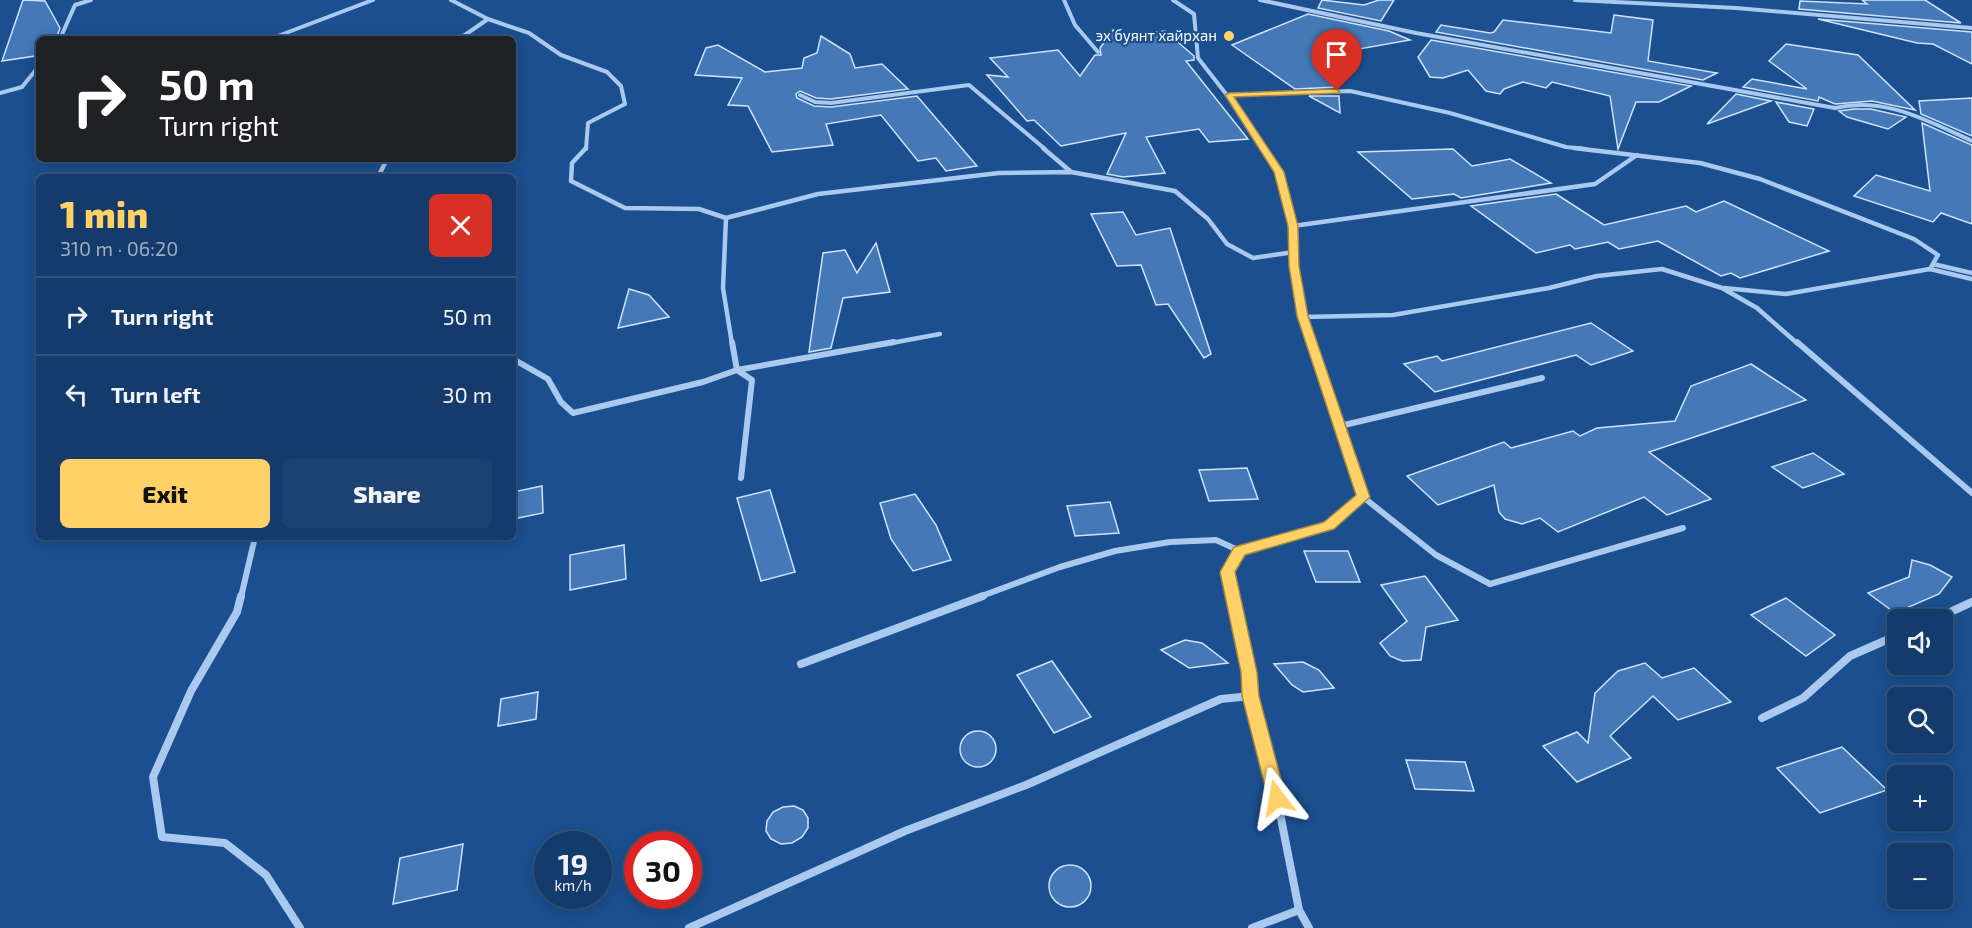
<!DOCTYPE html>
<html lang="en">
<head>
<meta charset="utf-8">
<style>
  body { margin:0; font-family:"Exo 2",sans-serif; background:#1d4271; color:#f1f3f6; height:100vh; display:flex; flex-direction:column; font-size:22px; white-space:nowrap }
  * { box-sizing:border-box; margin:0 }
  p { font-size:20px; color:#9dadc1 }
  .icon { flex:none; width:33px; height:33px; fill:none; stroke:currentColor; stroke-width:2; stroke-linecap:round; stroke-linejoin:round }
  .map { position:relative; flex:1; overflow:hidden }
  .panel { position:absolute; left:36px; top:174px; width:480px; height:366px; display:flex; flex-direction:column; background:#143b6b; border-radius:9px; box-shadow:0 3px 15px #0003,0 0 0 2px #33557e }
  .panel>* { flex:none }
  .banner { position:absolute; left:36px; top:36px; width:480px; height:126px; border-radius:9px; box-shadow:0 3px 15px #0003,0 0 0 2px #33557e; background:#202124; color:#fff; overflow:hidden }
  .buttons { position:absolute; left:1887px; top:609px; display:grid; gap:12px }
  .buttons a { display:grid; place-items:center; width:66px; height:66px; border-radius:9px; background:#143b6b; box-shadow:0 3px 15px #0003,0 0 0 2px #33557e; font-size:30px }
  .speed { position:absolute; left:534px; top:831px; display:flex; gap:12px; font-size:30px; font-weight:700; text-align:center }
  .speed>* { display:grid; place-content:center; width:78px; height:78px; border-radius:50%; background:#143b6b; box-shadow:0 3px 15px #0003,0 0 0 2px #33557e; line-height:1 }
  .speed small { font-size:15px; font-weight:400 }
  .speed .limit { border:9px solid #d22; background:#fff; color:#111 }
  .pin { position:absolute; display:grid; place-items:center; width:51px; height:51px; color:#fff; margin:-62px -26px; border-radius:50% 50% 50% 0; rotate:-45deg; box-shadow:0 0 6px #0007 }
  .pin .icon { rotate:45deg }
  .me { position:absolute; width:66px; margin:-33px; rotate:346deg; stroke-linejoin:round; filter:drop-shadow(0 0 4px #0008) }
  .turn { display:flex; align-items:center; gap:21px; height:126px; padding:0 24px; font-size:27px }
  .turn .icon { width:78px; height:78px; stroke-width:2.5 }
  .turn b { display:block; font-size:42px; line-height:51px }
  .round { display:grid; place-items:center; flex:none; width:63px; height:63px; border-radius:9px; background:#1d4271 }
  .overview { display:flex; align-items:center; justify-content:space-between; height:102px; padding:0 24px }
  h1 { font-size:36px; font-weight:800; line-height:45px; color:#ffd166 }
  .primary-button { display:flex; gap:12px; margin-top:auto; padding:12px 24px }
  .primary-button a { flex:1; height:69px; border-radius:9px; background:#ffd166; color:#111; font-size:24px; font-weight:800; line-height:69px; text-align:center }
  .primary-button a+a { background:#1d4271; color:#f1f3f6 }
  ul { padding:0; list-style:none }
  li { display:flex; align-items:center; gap:18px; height:78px; padding:0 24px; border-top:2px solid #33557e }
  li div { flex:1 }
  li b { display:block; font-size:22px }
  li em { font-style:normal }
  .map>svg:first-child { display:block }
  .building { fill:#4478b7; stroke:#cfe3fa; stroke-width:1.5 }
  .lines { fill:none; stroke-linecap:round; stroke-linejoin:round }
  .minor-far3 { stroke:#a9c9ee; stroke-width:4 }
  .minor-far2 { stroke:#a9c9ee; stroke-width:4.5 }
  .minor-far1 { stroke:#a9c9ee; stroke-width:6 }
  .minor { stroke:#a9c9ee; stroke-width:8 }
  .route { fill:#ffd166; stroke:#a68842; stroke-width:1.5 }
  .poi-dot { fill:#ffd166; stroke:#1b4f8f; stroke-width:2 }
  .labels { text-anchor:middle; stroke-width:4.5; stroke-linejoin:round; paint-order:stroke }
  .far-poi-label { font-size:15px; fill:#fff; stroke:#1b4f8f; text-anchor:end }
</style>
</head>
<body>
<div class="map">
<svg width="1972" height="928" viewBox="0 0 1972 928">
  <rect width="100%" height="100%" fill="#1b4f8f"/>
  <!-- building -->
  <g class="building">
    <path d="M23,0l22,1 15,27 -4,11h-17l-4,17 -33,5z"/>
    <path d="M1322,0l42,5 15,-5h15l-13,21 -63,-13z"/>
    <path d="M1862,0h63l36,23 -162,-14 1,-8 67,3z"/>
    <path d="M1308,14l81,17 21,9 -74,13 2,34 -43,2 -63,-44z"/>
    <path d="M1614,15l39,5 -5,41 69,12 -14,7 -267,-48 5,-7 49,8 4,-1 9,-12 108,13z"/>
    <path d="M1818,19l154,13v32l-39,-20 -16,-1z"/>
    <path d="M1113,30l17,5 35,-4 29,25v4l-8,1 62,78 -39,3 -10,-13 -53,8 19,36 -42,4 -16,-3 19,-41 -65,13 -27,-26 -7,1 -40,-46 21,2 -18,-19 68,-8 22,26 15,-21h6l-1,-7z"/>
    <path d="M821,36l29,18 5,14 27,-4 26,25 -77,10 -15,-1 -16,-7 -4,3 1,4 17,8 17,1 86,-11 60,70 -31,5 -10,-13 -18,3 -37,-46 -55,9 7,21 -61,7 -24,-46 -20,-1 14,-27 -47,-3 11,-27 12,-3 47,27 37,-4 2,-10 13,-5z"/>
    <path d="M1431,40l260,46 -32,16h-23l-18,47 -8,-53 -58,-14 -6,6 -23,-6 -19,7 -4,5 -14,-3 -18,-21 -25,8 -13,-1 -12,-20z"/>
    <path d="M1786,44l72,11 57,55 -43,-9 -37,3 -16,-7 -1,4 -75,-14 9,-8 55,10 -38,-28z"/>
    <path d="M1736,94l35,7 -64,23z"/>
    <path d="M1309,96h30l1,17z"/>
    <path d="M1972,98v38l-51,-22 -2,-13z"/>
    <path d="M1776,102l38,7 -7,17 -18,-4z"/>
    <path d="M1854,109h17l35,8 -18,12 -41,-12 -8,-6z"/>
    <path d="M1922,123l50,22v79l-31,-11 -8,9 -79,-26 22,-21 54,16z"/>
    <path d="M1453,149l19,17 38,-7 41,24 -90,15 -7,-4 -42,5 -54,-47z"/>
    <path d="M1556,194l48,31 82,-19 10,6 28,-11 105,50 -89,27 -9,-5 -10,3 -63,-35 -39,8 -11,-7 -33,7 -5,-4 -34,8 -65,-47z"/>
    <path d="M1123,212l13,23 34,-7 41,126 -7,4 -36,-54 -12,1 -15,-40 -24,1 -26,-52z"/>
    <path d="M876,243l14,49 -47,6 -12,50 -22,4 14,-99 22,-3 12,23z"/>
    <path d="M629,289l20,6 20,22 -51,11z"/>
    <path d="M1591,323l42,28 -42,14 -15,-10 -141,37 -31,-28 33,-8 5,5z"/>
    <path d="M1751,364l55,36 -157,52 62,47 -44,16 -23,-18 -86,35 -18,-14 -18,6 -17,-5 -6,-7 -5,-27 -56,20 -31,-29 97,-34 7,6 62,-17 7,5 17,-8 78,-7 16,-35z"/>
    <path d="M1813,453l31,21 -41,14 -31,-21z"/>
    <path d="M1247,468l11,31 -49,2 -10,-31z"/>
    <path d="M542,486l1,27 -30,6v-27z"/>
    <path d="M770,490l25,82 -34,9 -24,-83z"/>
    <path d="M915,494l21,31 15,35 -38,11 -22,-32 -11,-36z"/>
    <path d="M1110,502l9,31 -44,3 -8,-30z"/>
    <path d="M624,545l2,34 -56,11v-35z"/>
    <path d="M1304,551h44l12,31h-44z"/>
    <path d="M1912,560l18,5 22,12 -13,17 -44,19 -27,-20 41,-16z"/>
    <path d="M1425,576l33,44 -32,7 -5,33 -19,1 -12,-5 -10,-13 27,-22 -26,-36z"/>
    <path d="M1786,598l49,37 -29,21 -55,-41z"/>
    <path d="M1185,640l17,3 26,20 -39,5 -28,-18z"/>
    <path d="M1052,661l39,56 -37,16 -37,-58z"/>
    <path d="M1303,662l16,8 15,18 -31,4 -11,-7 -18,-21z"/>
    <path d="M1645,663l17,15 32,-10 37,34 -53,18 -25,-24 -43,40 21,22 -54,24 -34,-36 34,-14 11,11 7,-50 23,-22z"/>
    <path d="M538,692l-2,27 -38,7 3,-27z"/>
    <circle cx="978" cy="749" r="18"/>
    <path d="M1842,747l45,43 -67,23 -43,-45z"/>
    <path d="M1406,760l59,2 9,29 -59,-2z"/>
    <path d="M794,806l9,4 5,8v10l-6,9 -10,6 -11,1 -10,-5 -5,-8 1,-10 6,-9 10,-5z"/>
    <path d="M463,844l-6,46 -64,14 7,-46z"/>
    <circle cx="1070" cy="886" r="21"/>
  </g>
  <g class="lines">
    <!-- minor-far3 -->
    <g class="minor-far3">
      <path d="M451,0l37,19 -29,20"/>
      <path d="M1064,0l11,25 23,27"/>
      <path d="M1173,0l21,14 4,44 46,59 21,32"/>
      <path d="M1260,0l156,33 419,75c50,-12 93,13 137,33"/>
      <path d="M1575,0l161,8 236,20"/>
      <path d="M488,19l41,14 32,22 46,17 14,14 4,18 -37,19 -2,26"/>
      <path d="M60,39l15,-34 16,-5"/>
      <path d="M270,39l103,-39"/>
      <path d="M0,93l22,-6 17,-21"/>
      <path d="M800,95l15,7 16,1 138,-18 76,64"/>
      <path d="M1229,95l121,-4 100,22 116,34 20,2"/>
    </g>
    <!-- minor-far2 -->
    <g class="minor-far2">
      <path d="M586,148l-14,15 -1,18 54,27 74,1 27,9 92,-24 181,-21 72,-1 104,19 33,28 19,25 26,14 41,-6"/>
      <path d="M1043,148l27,23"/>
      <path d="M1264,148l15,24 14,54 1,40 9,51 9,27"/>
      <path d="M1574,148l126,15 60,16 154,60 24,16 -8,14"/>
      <path d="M378,177l9,-18"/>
      <path d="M726,218l-3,70 9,56"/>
      <path d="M1293,226l302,-42 42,-29"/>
      <path d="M1933,264l39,9"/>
      <path d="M1724,288l62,6 144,-25 42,10"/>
      <path d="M1303,317l90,-2 156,-27 48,-12 65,-7 60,19 35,20 41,36"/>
      <path d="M886,344l54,-10"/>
    </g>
    <!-- minor-far1 -->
    <g class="minor-far1">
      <path d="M732,342l5,28 157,-28"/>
      <path d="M1311,342l52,155 73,58 54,29 193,-56"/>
      <path d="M1797,342l175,151"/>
      <path d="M513,359l35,20 13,23 12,11 130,-31 34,-12 15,10 -11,98"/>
      <path d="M1340,426l202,-48"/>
      <path d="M241,597l14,-60"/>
      <path d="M979,597l81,-30 55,-16 55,-9 46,-2 24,11"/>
      <path d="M1233,597l-5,-25 12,-21 88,-25 35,-29"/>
    </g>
    <!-- minor -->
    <g class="minor">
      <path d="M241,596l-4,16 -46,79 -38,86 9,60 63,6 41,32 34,53"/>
      <path d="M1233,596l16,76 2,24 26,102 22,112 10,18"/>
      <path d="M1933,620l39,-18"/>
      <path d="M801,664l182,-68"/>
      <path d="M1762,718l41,-20 47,-42 48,-21"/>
      <path d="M689,928l216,-97 121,-46 195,-86 30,-3"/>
      <path d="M1252,928l47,-18"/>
    </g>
  </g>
  <!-- route -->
  <path class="route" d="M1337,89l3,4 -106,4 50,75 14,54 1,40 9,50 62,181 -36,32 -89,26 -10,17 22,100 2,24 27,102 -3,6 -6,2 -7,-2 -2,-6 -26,-102 -1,-24 -21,-100 14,-25 90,-25 32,-27 -59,-179 -8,-50 -1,-40 -14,-54 -49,-77 4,-2z"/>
  <!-- markers -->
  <circle class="poi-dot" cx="1229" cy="36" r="6"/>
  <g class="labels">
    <!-- far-poi labels -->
    <g class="far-poi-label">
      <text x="1217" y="41">эх буянт хайрхан</text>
    </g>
  </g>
</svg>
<div class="buttons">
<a><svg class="icon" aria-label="sound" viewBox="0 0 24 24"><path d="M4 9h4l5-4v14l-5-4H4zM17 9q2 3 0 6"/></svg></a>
<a><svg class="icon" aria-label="search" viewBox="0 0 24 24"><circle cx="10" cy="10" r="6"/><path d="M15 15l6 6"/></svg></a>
<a>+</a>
<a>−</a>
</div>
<div class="speed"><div>19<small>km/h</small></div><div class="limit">30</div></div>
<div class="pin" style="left:1337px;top:91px;background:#d93025"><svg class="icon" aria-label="arrive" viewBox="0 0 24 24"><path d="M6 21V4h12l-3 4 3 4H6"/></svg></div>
<svg class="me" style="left:1277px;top:798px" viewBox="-20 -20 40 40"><path d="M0-17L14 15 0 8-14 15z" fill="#ffd166" stroke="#fff" stroke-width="4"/></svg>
<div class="banner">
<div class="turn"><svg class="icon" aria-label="right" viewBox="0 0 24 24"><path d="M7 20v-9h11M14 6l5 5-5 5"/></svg><div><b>50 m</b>Turn right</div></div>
</div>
<section class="panel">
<div class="overview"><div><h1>1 min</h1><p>310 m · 06:20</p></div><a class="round" style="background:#d93025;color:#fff"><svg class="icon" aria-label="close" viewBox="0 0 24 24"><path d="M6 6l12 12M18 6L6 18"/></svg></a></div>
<ul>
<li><svg class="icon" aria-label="right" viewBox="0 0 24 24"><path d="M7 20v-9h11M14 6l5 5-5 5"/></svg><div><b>Turn right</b></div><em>50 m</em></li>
<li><svg class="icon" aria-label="left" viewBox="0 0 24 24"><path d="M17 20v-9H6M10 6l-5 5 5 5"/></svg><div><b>Turn left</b></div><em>30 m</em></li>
</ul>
<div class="primary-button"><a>Exit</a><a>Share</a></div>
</section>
</div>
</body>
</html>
